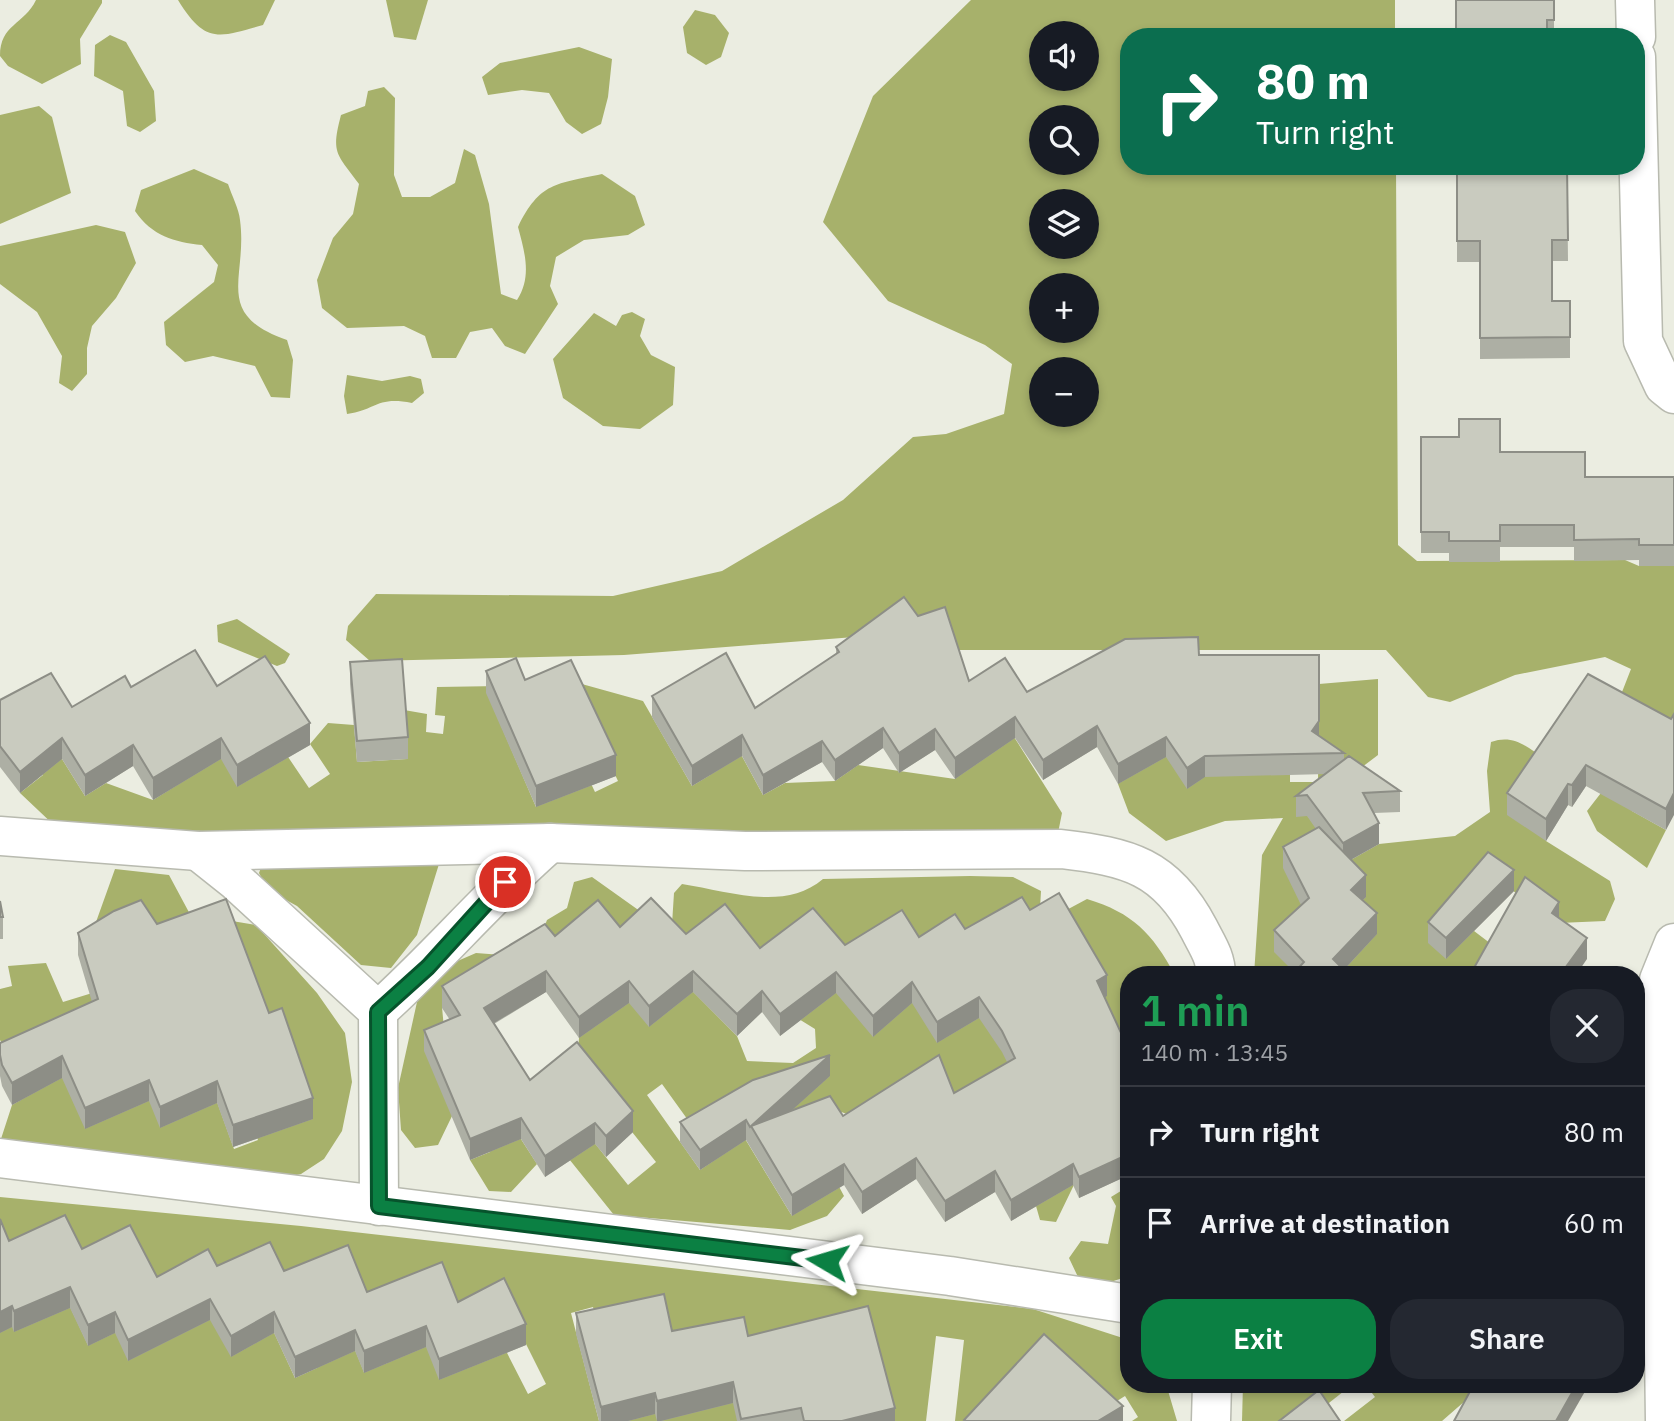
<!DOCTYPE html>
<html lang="en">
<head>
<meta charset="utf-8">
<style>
  body { margin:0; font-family:"IBM Plex Sans",sans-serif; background:#242831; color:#f1f3f6; height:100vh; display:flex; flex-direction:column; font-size:26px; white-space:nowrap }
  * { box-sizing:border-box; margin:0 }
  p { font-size:23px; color:#9ea1a6 }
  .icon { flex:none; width:38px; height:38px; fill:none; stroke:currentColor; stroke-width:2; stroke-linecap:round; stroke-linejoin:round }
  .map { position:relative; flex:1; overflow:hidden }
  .sheet { position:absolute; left:1120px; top:966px; width:525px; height:427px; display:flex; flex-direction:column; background:#171b24; border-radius:28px; box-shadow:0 4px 10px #0003 }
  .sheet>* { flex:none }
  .banner { position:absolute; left:1120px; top:28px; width:525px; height:147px; border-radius:28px; box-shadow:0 4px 10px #0003; background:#0b6e4f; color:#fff; overflow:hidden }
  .buttons { position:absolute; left:1029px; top:21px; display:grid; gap:14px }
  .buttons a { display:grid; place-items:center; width:70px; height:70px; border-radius:50%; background:#171b24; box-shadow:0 4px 10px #0003; font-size:35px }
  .pin { position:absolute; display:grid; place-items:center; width:60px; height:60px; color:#fff; margin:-30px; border:4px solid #fff; border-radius:50%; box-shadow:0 2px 7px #0007 }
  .me { position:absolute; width:77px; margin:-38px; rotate:277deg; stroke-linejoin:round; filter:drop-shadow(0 0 5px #0008) }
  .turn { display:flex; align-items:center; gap:24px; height:147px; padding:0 21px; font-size:32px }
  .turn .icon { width:91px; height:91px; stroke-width:2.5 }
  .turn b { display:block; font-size:49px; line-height:60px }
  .round { display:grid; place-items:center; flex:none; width:74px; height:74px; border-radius:28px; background:#242831 }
  .headline { display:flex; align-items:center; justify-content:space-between; height:119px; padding:0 21px }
  h1 { font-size:42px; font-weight:600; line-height:52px; color:#1e9e55 }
  .button { display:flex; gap:14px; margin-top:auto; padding:14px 21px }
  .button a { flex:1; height:80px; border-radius:28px; background:#0b8043; color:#fff; font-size:28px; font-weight:600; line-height:80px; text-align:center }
  .button a+a { background:#242831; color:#f1f3f6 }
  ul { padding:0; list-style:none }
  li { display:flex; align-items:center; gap:21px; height:91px; padding:0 21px; border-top:2px solid #363941 }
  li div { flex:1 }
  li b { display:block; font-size:26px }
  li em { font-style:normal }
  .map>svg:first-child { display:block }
  .forest { fill:#a7b16b; fill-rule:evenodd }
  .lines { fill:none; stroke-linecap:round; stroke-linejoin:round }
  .minor-casing { stroke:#b8baaf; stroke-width:41 }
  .minor { stroke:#fff; stroke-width:38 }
  .wall { fill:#adafa4 }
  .shaded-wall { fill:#8d8e86 }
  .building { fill:#c9cbbf; stroke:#8d8e86; stroke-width:2 }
  .route-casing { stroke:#07532c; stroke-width:18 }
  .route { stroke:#0b8043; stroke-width:12 }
</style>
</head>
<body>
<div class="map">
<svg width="1674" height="1421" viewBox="0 0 1674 1421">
  <rect width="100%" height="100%" fill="#ebede1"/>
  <!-- forest -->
  <g class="forest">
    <path d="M36,0h66v3l-22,36 1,25 -39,20 -34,-18 -8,-10c0,-32 24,-31 36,-56z"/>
    <path d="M178,0h97l-12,25c-45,13 -58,19 -85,-25z"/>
    <path d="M386,0h42l-12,40 -22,-3z"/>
    <path d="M971,0h424v37h-266v129h267l2,379 19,16 208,-1 14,6h35v170l-42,75 34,19 -19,38 -50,-37 -10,-20 24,-31 4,-70 16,-41 -26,-12 -90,18 -65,27 -22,-5 -42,-47h-434l-72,-15 -256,20 -254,6 -24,-21 2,-14 28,-32 237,2 109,-25 121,-71 70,-63 33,-3 58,-20 8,-50 -27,-19 -97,-44 -65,-79 50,-126zM1041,33h46v46h-46zM1041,117h46v46h-46zM1041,201h46v46h-46zM1041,285h46v46h-46zM1041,369h46v46h-46z"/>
    <path d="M695,10l20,5 14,18 -8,24 -15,8 -19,-12 -4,-26z"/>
    <path d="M110,35l16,7 28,49 2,30 -16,11 -13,-6 -4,-35 -29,-15 1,-31z"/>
    <path d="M579,47l33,12 -4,38 -7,27 -19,10 -16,-12 -17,-29 -27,-3 -34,5 -6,-18 18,-14z"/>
    <path d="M384,87l11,11 -1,77 8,22h28l25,-14 9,-34 11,6 14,49 12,90 16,6c15,-23 8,-47 1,-73 22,-45 38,-43 84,-53l33,22 10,29 -17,10 -44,5 -28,17 -6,29 8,18 -33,50 -20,-8 -13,-18 -22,4 -14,26h-24l-7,-22 -21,-10 -57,2 -25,-20 -5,-28 16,-42 20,-24 6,-30c-23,-31 -28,-31 -18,-69l24,-9 3,-15z"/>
    <path d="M39,106l13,11 19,76 -71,31v-109z"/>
    <path d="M194,169l34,15c4,12 11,25 12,36 8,58 -28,94 47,120l6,20 -3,38 -19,-1 -16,-31 -42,-10 -28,6 -19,-17 -2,-23 50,-40 4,-17 -16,-20c-28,-3 -50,-9 -67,-34l6,-21z"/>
    <path d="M96,225l29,7 11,31 -20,35 -24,28 -5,22v26l-15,17 -13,-8 3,-27 -25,-44 -37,-28v-38z"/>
    <path d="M632,312l13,7 -5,17 11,19 24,12 -2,38 -33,24 -37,-3 -40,-28 -10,-39 41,-46 22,13 6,-11z"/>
    <path d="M347,375l35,6 28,-5 11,3 3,14 -12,10c-36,-7 -35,7 -65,11l-3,-18z"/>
    <path d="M237,619l53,35 -5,9 -8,3 -59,-24 -1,-17z"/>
    <path d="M1378,679v76l-74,56 14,19 -23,61 84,-47 76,-8 35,-24 -3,-41 4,-29c22,-8 35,4 54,17l1,82 64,40 5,18 -10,22 -46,2 -70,-49 -36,41 79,60h-278l8,-120 21,-37 -58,3 -59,20 -37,-28 -11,-29 6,-96 166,35v59h28l1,-98z"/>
    <path d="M571,681l72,20 49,85 18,-11 -6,-89 59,109 22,-12 50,-2 23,-16 97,14 30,-88 77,122 -6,30 -879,-9 -120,-6 -37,-35 23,-18 1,-45 41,66 21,-13 47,17 24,-15 78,-77 54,80 21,-14 -20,-30 18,-21 26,2 3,37 50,-3 -3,-49 23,4 -1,18 17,2 2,-18 -10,-1 2,-28 63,-1 -13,7 49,114 26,-84 33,69 23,-11z"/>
    <path d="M263,862l176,2 -22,71 -26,33 -30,-3 -64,-59 -29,-16 -9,-17z"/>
    <path d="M115,869l54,6 30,56 27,-11 30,5 61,68 28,40 7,49 -10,49 -18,28 -23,15 -31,7 -270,-39 12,-37 19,-11 -31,-54v-51l12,-3 -4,-20 38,-3 17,39 52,-16 -19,-64zM217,1026l41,114 -24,9 -41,-114z"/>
    <path d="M970,876l43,1 28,14 -2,35 48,81 20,-12 -48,-81 28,-15c46,14 65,34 88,76h-46v96l-73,151 -16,-2 -4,-14 -189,-92 -23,-8 -21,13 41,77 -17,20 -37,14 -176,-15 -57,-71 17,-27 54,68 28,-23 -79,-99 2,-25 -39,-100 7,-18 20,-12 7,-26 18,-5 59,42 -15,15 101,102 10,25 46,2 23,-15 -1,-19 -144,-89 3,-47 8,-9c46,7 102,28 141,-5zM662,1084l54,75 -16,11 -53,-75zM750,1102l42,114 -62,-102z"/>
    <path d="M476,953l26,2 -60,52 10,109 -14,29 -23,3 -14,-18 -3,-42 19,-86 29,-36z"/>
    <path d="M483,1080l54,84 -26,28 -22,-1 -19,-31 20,-8z"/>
    <path d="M1129,1186v90l-28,9 -23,-8 -9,-19 12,-17 27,3 8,-38 -5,-9z"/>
    <path d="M0,1197l301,29 732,83 96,31v44h37l11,37h-45l6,-4 -13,-21 -40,25h-130l9,-81 -28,-4 -10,85h-302l-31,-114 -22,6 28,108h-599zM42,1247l70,87 -24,11zM247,1274l70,94 -22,10zM325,1276l62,86v1l-23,9zM504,1300l42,84 -18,10 -43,-84z"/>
    <path d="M1243,1384h110l-47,37h-64z"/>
    <path d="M1365,1384h135l-5,21 -30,-4 -23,20h-98l31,-24z"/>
  </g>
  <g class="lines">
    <defs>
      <g id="minor">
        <path d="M1635,0l1,37"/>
        <path d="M1636,57l7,284 21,45 10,8"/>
        <path d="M0,836l198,15 352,-8 195,8 316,-2c67,8 105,17 138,80 8,16 17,28 17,46"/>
        <path d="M198,851l39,31 141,129 1,195"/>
        <path d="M378,1011c60,-54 111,-115 172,-168"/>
        <path d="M0,1158l950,118 179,28"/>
        <path d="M1211,1421l1,-37"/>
        <path d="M1665,1421l-6,-441 15,-37"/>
      </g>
    </defs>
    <!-- minor casing -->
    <use href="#minor" class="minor-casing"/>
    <!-- minor -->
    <use href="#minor" class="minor"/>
  </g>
  <!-- wall -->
  <g class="wall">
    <path d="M1554,0v37h-98z"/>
    <path d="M1457,166h110l1,95h-16v40h18v57l-90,1v-97h-23z"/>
    <path d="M1421,437l79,15 85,25h89v89h-35v-6l-65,1v-14h-74v15h-51v-9h-28z"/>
    <path d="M918,616l51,65 58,11 172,-37 145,98v7l56,31v21l-26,1 5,31 -28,16 15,37 -3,3 14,34 -33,36 -50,2 -20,-20v-22l27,-25 -18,-37v-21l33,-18 -9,-13 -11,1v-21l30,-22 -121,3 -18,12 -21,-32 -48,27 -21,-37 -54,33 -28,-42 -60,41 -20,-29 -36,23 -16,-25 -48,33 -13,-19 -59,33 -21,-39 -50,30 -40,-69v-21l103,12 81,-54v-7z"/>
    <path d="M350,662l58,75v22l-51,3 -7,-78z"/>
    <path d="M486,671l39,9 91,96 -80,31 -50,-114z"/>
    <path d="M217,686l93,59 -73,42 -16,-28 -68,41 -20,-34 -48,30 -23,-37 -42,34 -20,-26v-67l72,7 59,-20z"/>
    <path d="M1671,719l-5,111 -80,-44 -14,21 -4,-2 -22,36 -39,-26v-22z"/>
    <path d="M1514,891l-68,68 -18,-16v-21z"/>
    <path d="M0,901l3,16v22h-3z"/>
    <path d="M1030,910l77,86 -3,1 25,53v125l-50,23 -6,-13 -62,36 -16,-29 -50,30 -29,-43 -54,35 -18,-29 -52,31 -46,-76 -46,30 -20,-28v-20l150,-46 -39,35 52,5 111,-23 53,-31 -5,-10 -23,-34 -42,25 -25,-40 -39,34 -37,-44 -56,43 -18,-24 -25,24 -44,-44 -44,35 -20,-24 -50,35 -33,-46 -52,32 36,56 103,52 -27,25 -11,-13 -50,33 -24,-38 -51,21 -46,-109v-21l26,-10 -8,-12v-22l113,-50 65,-9 66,7 74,14 85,-3 74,-8 46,-8z"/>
    <path d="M157,924l112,89 44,106 -80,28 -16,-44 -57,25 -11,-27 -64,28 -23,-51 -50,27 -10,-19 -2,-10v-33l92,-41 -14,-47v-22z"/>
    <path d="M0,1219l9,22 73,8 75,28 60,-11 67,5 83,21 91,10 68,43 -87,35 -13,-33 -62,26 -9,-22 -60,27 -21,-45 -43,24 -21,-37 -82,41 -13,-28 -27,13 -18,-38 -56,24 -2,-5 -12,6z"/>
    <path d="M576,1313l96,18 76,5 147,85h-158l-4,-18 -72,18h-4l-2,-7 -27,7h-29l-23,-87z"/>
  </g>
  <!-- shaded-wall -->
  <g class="shaded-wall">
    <path d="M1015,717v21l-60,41v-21z"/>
    <path d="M1319,721v20l-7,-10z"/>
    <path d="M310,723v22l-73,42v-22z"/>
    <path d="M1097,726v21l-54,33v-20z"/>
    <path d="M883,728v20l-48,33v-21z"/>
    <path d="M935,729v21l-36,23v-20z"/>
    <path d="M742,735v21l-50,30v-20z"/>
    <path d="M1166,737v20l-48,27v-20z"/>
    <path d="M62,738v21l-42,34v-21z"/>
    <path d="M221,738v21l-68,41v-22z"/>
    <path d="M822,741v21l-59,33v-20z"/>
    <path d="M133,745v21l-48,30v-21z"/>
    <path d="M616,755v21l-80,31v-21z"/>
    <path d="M1205,756v21l-18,12v-21z"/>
    <path d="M1586,765v21l-14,21v-22z"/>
    <path d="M1568,784v21l-22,36v-22z"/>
    <path d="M1674,793v22l-8,15v-21z"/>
    <path d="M1379,823v21l-36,20v-21z"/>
    <path d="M1514,870v21l-68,68v-21z"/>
    <path d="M1366,875v22l-15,14v-21z"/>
    <path d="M1559,902v21l-7,-10z"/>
    <path d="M1377,913v21l-38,41 -6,-16z"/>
    <path d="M1587,938v21l-11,16h-16z"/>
    <path d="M546,971v21l-62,37v-21z"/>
    <path d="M693,971v21l-44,35v-21z"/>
    <path d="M836,972v21l-56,43v-22z"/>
    <path d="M1107,975v21l-10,6v-21z"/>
    <path d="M629,981v22l-50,35v-21z"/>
    <path d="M912,982v21l-39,34v-21z"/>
    <path d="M762,991v21l-25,24v-22z"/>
    <path d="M979,997v21l-42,25v-21z"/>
    <path d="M830,1055v21l-71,64 -8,-14z"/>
    <path d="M62,1056v22l-50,27v-22z"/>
    <path d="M149,1080v21l-64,28v-21z"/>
    <path d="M217,1081v22l-57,25v-21z"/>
    <path d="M313,1098v21l-80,28v-22z"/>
    <path d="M633,1111v21l-27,25v-21z"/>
    <path d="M521,1118v21l-51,21v-21z"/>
    <path d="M746,1120v20l-46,30v-20z"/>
    <path d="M595,1123v21l-50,33v-21z"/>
    <path d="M1129,1154v21l-50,23v-21z"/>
    <path d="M916,1158v21l-54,35v-22z"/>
    <path d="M844,1164v21l-52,31v-21z"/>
    <path d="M1073,1164v21l-62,36v-21z"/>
    <path d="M995,1171v21l-50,30v-21z"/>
    <path d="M70,1287v21l-56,24v-21z"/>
    <path d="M210,1299v21l-82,41v-21z"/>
    <path d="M12,1306v21l-12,6v-21z"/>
    <path d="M115,1312v21l-27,13v-21z"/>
    <path d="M274,1312v21l-43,24v-21z"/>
    <path d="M526,1324v21l-87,35v-21z"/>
    <path d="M426,1326v21l-62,26v-22z"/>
    <path d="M355,1330v21l-60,27v-21z"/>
    <path d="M733,1382v21l-72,18h-4v-20z"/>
    <path d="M1577,1384h10v4l-19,33h-12z"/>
    <path d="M655,1393v21l-27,7h-27v-14z"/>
    <path d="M1123,1406v15h-25z"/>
    <path d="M895,1408v13h-53z"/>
  </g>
  <!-- building -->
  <g class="building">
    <path d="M1456,0h98v20h-7v17h-91z"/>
    <path d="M1457,166h110l1,74h-16v61h18v36l-90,1v-97h-23z"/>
    <path d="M1459,419h41v33h85v25h89v68h-35v-6l-65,1v-15h-74v16h-51v-9h-28v-95h38z"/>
    <path d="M904,597l14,19 27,-9 24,74 36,-23 22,34 98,-53 73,-2 1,18h120v66l-7,10 32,22 -139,3 -18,12 -21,-31 -48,27 -21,-38 -54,34 -28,-43 -60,41 -20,-29 -36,24 -16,-25 -48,32 -13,-19 -59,34 -21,-40 -50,31 -40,-70 74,-43 29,55 84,-56 -3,-5z"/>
    <path d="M195,650l22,36 48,-30 45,67 -73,42 -16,-27 -68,40 -20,-33 -48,30 -23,-37 -42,34 -20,-26v-46l51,-27 21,34 53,-31 6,11z"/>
    <path d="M516,658l9,22 46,-20 45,95 -80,31 -50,-115z"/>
    <path d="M402,659l6,78 -51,4 -7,-79z"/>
    <path d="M1588,674l83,45 3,-5v79l-8,16 -80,-44 -14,20 -4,-1 -22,35 -39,-26z"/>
    <path d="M1349,756l51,35 -37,2 16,30 -36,20 -36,-48 -11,1z"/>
    <path d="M1319,827l47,48 -15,15 26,23 -44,46 16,16h-57l12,-13 -30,-32 35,-32 -26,-51z"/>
    <path d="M1488,852l26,18 -68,68 -18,-16z"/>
    <path d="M1525,877l34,25 -7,11 35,25 -27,37h-90z"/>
    <path d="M1059,893l48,82 -10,6 32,69v104l-50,23 -6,-13 -62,36 -16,-29 -50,30 -29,-43 -54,34 -18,-28 -52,31 -41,-69 79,-30 13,20 96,-61 15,38 61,-35 -13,-27 -23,-34 -42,25 -25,-40 -39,34 -37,-44 -56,42 -18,-23 -25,23 -44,-43 -44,35 -20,-25 -50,36 -33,-46 -62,37 46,72 47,-38 56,69 -27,25 -11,-13 -50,33 -24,-38 -51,21 -46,-109 36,-15 -18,-29 103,-62 10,12 43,-36 22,27 31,-29 35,36 39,-30 35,44 53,-40 32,37 57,-35 17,27 36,-23 10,15 57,-32 8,13z"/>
    <path d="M226,899l43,114 13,-5 31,90 -80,27 -16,-44 -57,26 -11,-27 -64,28 -23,-52 -50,27 -10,-18 -2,-10v-12l98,-44 -20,-66 36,-22 27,-11 16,24z"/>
    <path d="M0,901l3,16h-3z"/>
    <path d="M830,1055l-80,72 -4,-7 -46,30 -20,-28 73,-42z"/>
    <path d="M65,1215l17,34 48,-24 27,52 51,-28 9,17 53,-24 14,29 64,-26 19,47 75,-30 16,40 46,-24 22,46 -87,35 -13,-33 -62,25 -9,-21 -60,27 -21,-45 -43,24 -21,-37 -82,41 -13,-28 -27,13 -18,-38 -56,24 -2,-5 -12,6v-93l9,22z"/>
    <path d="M664,1294l8,37 72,-14 4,19 120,-30 27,102 -53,13h-38l-3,-13 -60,11 -8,-37 -76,19 -2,-8 -54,14 -25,-94z"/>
    <path d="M1044,1334l79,72 -25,15h-132l-2,-1z"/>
    <path d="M1474,1384h103l-21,37h-102z"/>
    <path d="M1319,1390l21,31h-61z"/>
  </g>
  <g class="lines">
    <defs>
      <path id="route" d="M505,882l-77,85 -50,45 1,194 448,55"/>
    </defs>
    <!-- route casing -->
    <use href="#route" class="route-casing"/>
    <!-- route -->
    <use href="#route" class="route"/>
  </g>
</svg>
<div class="buttons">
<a><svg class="icon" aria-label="sound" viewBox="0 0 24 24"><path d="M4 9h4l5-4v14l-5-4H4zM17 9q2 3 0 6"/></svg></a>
<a><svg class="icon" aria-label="search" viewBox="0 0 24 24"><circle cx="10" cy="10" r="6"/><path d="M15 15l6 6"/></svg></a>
<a><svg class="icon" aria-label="layers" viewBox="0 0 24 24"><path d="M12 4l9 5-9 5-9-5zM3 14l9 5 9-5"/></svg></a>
<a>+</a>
<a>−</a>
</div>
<div class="pin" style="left:505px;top:882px;background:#d93025"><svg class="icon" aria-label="arrive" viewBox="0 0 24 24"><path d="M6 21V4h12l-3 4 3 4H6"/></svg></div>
<svg class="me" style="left:827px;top:1261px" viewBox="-20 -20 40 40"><path d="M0-17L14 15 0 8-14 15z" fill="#0b8043" stroke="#fff" stroke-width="4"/></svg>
<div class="banner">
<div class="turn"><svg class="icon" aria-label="right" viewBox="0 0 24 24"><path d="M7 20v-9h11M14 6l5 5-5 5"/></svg><div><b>80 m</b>Turn right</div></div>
</div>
<section class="sheet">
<div class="headline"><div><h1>1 min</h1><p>140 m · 13:45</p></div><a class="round"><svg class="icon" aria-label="close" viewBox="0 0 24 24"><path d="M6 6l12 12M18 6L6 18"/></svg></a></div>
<ul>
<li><svg class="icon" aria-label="right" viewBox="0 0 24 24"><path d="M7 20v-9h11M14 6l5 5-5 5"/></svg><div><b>Turn right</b></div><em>80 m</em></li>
<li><svg class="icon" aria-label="arrive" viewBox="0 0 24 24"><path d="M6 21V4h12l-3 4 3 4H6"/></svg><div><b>Arrive at destination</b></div><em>60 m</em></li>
</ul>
<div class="button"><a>Exit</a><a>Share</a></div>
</section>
</div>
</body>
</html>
